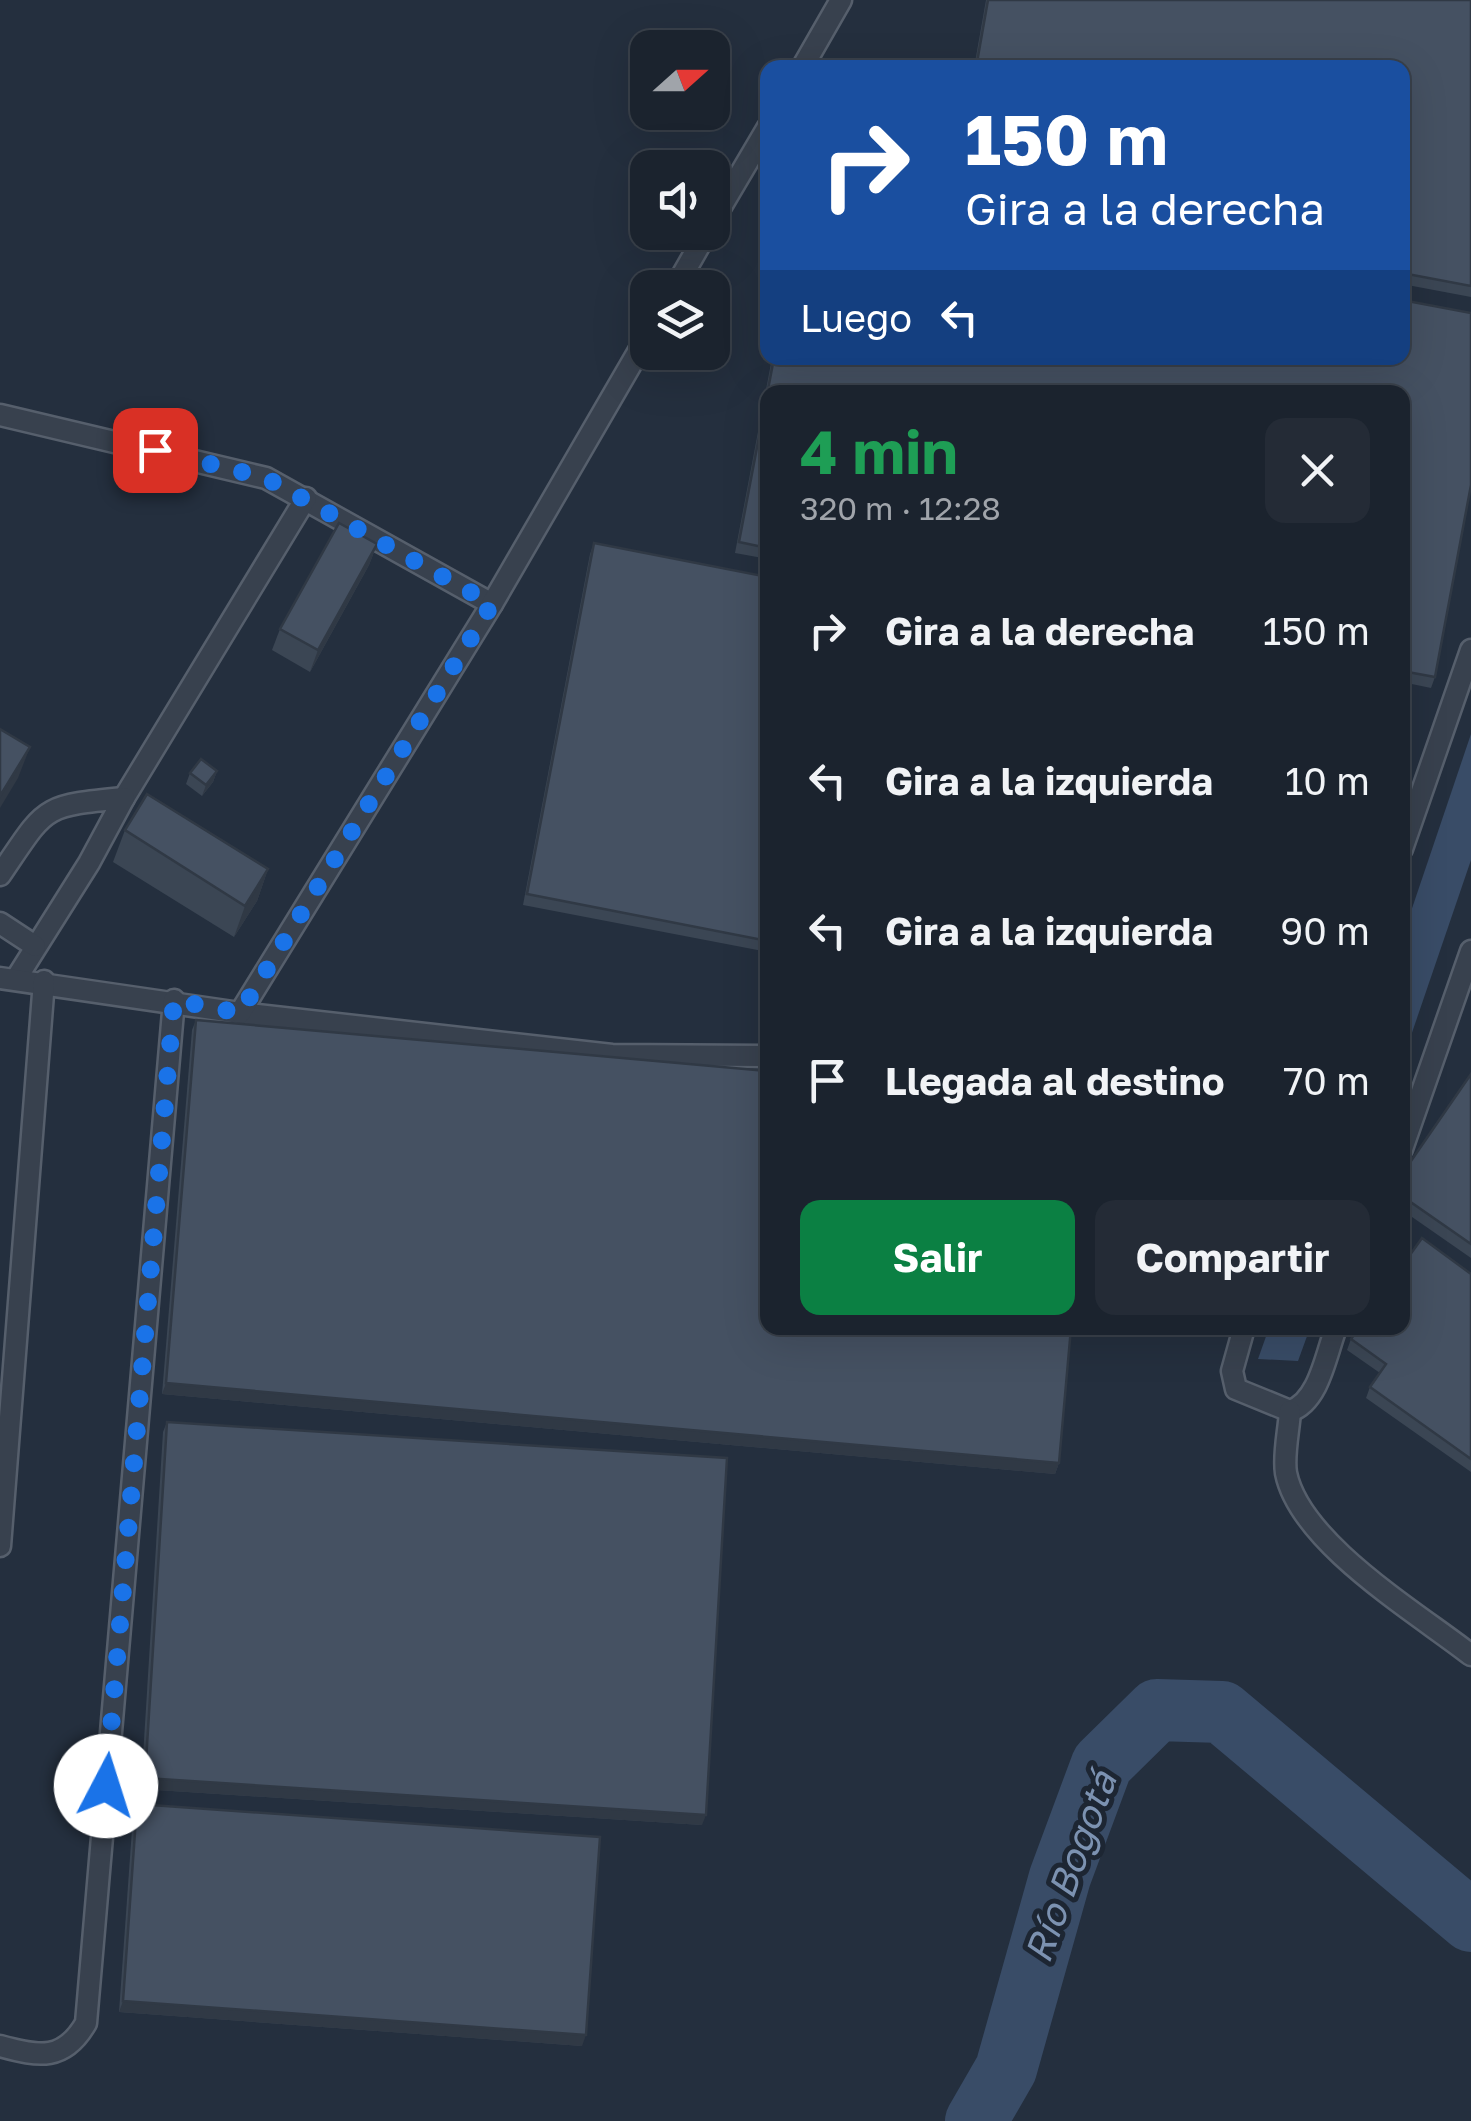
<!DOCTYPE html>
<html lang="es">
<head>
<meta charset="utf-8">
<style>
  body { margin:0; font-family:"Golos Text",sans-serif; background:#242b36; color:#f1f3f6; height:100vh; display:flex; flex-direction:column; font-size:38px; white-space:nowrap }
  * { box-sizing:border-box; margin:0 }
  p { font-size:32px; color:#a0a4aa }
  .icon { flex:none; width:55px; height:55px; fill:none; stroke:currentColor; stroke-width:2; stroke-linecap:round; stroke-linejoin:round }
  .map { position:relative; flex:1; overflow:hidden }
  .details { position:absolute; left:760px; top:385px; width:650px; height:950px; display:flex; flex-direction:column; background:#1b232e; border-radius:20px; box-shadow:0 10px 40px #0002,0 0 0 2px #39404a }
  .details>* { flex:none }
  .guide { position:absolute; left:760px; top:60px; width:650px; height:305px; border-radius:20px; box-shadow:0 10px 40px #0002,0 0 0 2px #39404a; background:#1a4fa0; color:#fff; overflow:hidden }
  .needle { width:65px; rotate:69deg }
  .buttons { position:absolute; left:630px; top:30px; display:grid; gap:20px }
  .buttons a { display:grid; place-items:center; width:100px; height:100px; border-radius:20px; background:#1b232e; box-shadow:0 10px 40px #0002,0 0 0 2px #39404a; font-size:50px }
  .pin { position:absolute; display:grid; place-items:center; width:85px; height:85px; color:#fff; margin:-42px; border-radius:20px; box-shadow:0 5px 15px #0006 }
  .me { position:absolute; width:110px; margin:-55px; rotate:5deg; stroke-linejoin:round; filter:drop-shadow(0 0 8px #0008) }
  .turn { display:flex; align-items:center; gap:35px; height:210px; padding:0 40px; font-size:45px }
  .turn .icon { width:130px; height:130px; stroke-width:2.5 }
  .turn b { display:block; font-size:70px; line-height:85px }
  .then { display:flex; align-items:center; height:95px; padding:0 40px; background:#0003; gap:20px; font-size:38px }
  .round { display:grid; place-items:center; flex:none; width:105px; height:105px; border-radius:20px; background:#242b36 }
  .summary { display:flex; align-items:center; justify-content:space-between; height:170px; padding:0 40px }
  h1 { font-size:60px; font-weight:700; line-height:75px; color:#1e9e55 }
  .cta { display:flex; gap:20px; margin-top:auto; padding:20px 40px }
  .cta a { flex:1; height:115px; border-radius:20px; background:#0b8043; color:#fff; font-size:40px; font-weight:700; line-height:115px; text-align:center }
  .cta a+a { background:#242b36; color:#f1f3f6 }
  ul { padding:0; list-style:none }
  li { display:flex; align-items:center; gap:30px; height:150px; padding:0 40px }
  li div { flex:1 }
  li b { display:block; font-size:38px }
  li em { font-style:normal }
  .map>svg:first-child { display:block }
  .water { fill:#394c67 }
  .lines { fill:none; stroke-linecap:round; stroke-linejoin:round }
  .river { stroke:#394c67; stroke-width:62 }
  .service-casing { stroke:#565f6c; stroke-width:25 }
  .service { stroke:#38414e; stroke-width:20 }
  .wall { fill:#3b4654 }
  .shaded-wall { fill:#303945 }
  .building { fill:#455162; stroke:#303945; stroke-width:2.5 }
  .route { stroke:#1a73e8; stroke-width:18; stroke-dasharray:0 32.4 }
  .labels { text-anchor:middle; stroke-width:10; stroke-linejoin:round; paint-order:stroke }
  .water-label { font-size:38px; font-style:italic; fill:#7c92b1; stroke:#1d2633 }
</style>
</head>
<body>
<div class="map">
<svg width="1471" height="2121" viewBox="0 0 1471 2121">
  <rect width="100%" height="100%" fill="#242f3e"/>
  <!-- water -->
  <g class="water">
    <path d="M1471,734v126l-68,199v-124z"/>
    <path d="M1269,1328h41l-12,33 -40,-2z"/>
  </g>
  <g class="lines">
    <!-- river -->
    <path class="river" d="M976,2121l30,-52 54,-192 42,-113 55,-54 65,2 249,209"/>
    <defs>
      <g id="service">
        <path d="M802,68l39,-68"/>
        <path d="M712,222l56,-95"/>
        <path d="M675,288l32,-56"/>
        <path d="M0,415l266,63 226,126"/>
        <path d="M124,798l182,-300"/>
        <path d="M1402,849l69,-199"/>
        <path d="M0,875c47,-69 40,-69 124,-77l-35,65 -73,116"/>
        <path d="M0,923l35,23"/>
        <path d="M0,978l240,35 372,42 156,1"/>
        <path d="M240,1013l252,-409 156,-269"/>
        <path d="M1402,1149l69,-198"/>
        <path d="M1244,1328l-12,43 4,18 54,22c29,-9 36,-57 46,-83"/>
        <path d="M1290,1411c-1,19 -7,44 -4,62 14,70 130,139 185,182"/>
        <path d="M0,1546l44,-565"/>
        <path d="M0,2046c40,11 64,15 86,-23l88,-1023"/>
      </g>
    </defs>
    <!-- service casing -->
    <use href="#service" class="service-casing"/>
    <!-- service -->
    <use href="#service" class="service"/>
  </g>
  <!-- wall -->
  <g class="wall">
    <path d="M986,0h485v297l-69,-13v-216h-428z"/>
    <path d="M772,358h630l33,319 -4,11 -29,-6v-290h-634v167l-33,-6z"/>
    <path d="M594,543l174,34v375l-245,-47 67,-351z"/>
    <path d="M377,544l-8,21 -59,107 -38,-22 8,-21z"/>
    <path d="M217,771l-4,11 -11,14 -16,-12 4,-11z"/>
    <path d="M125,830l143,39 -11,32 -23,36 -121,-75z"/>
    <path d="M196,1020l863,443 -4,11 -893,-80 30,-364z"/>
    <path d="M1471,1074v184l-69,-48v-36z"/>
    <path d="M1471,1274v198l-105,-74 4,-11 10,-14 -33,-23 4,-11z"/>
    <path d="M167,1422l535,403 -561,-36 22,-357z"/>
    <path d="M137,1804l445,242 -463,-34 14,-197z"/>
  </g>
  <!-- shaded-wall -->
  <g class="shaded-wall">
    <path d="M377,544l-8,21 -59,107 8,-22z"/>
    <path d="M30,747l-12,31 -18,30v-12z"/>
    <path d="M217,771l-4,11 -11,14 4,-11z"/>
    <path d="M268,869l-11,32 -23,36 11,-31z"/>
    <path d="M166,1383l893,80 -4,11 -893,-80z"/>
    <path d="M145,1778l561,37 -4,10 -561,-36z"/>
    <path d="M123,2001l463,34 -4,11 -463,-34z"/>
  </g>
  <!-- building -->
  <g class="building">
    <path d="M988,0h483v286l-69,-13v-205h-426z"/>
    <path d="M1402,300l69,13v172l-36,192 -33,-6v-279h-634v156l-29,-6 35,-184h628z"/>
    <path d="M339,523l38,21 -59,106 -38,-21z"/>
    <path d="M594,543l174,34v364l-241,-47z"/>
    <path d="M0,729l30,18 -30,49z"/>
    <path d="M201,759l16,12 -11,14 -16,-12z"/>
    <path d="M147,794l121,75 -23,37 -120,-76z"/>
    <path d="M196,1020l572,51v257h303l-12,135 -893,-80z"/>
    <path d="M1471,1074v170l-69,-48v-22z"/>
    <path d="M1422,1238l49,36v185l-101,-72 16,-23 -35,-25 8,-11h43v-62z"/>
    <path d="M167,1422l560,36 -21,357 -561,-37z"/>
    <path d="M137,1804l463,33 -14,198 -463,-34z"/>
  </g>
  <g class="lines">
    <!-- route -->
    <path class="route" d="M106,1786l68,-786 66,13 252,-409 -226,-126 -111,-28"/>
  </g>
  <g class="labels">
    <!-- water labels -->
    <g class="water-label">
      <text transform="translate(1071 1867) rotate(-70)" y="13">Río Bogotá</text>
    </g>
  </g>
</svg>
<div class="buttons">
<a><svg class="needle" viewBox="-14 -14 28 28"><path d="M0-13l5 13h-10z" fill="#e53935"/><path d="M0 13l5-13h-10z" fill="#a0a4aa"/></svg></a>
<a><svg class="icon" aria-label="sound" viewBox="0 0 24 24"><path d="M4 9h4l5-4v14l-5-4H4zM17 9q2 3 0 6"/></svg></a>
<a><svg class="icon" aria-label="layers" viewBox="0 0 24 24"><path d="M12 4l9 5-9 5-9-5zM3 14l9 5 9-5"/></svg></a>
</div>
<div class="pin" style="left:155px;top:450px;background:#d93025"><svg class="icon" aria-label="arrive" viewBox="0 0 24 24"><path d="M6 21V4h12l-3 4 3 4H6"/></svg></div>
<svg class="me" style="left:106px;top:1786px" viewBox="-20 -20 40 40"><circle r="19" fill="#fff"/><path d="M0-13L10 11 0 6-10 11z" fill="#1a73e8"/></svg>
<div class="guide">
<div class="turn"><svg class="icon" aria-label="right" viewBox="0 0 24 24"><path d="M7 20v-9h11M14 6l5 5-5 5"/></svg><div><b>150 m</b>Gira a la derecha</div></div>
<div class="then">Luego<svg class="icon" aria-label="left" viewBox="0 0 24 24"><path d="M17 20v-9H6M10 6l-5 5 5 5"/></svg></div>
</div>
<section class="details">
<div class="summary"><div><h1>4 min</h1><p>320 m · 12:28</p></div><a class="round"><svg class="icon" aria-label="close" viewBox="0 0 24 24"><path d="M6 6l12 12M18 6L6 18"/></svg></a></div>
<ul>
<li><svg class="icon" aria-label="right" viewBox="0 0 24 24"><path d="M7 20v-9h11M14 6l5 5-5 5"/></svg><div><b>Gira a la derecha</b></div><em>150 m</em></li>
<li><svg class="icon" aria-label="left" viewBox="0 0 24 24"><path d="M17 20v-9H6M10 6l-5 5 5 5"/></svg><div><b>Gira a la izquierda</b></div><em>10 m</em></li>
<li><svg class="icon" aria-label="left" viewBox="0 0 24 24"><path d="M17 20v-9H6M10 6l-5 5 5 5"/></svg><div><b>Gira a la izquierda</b></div><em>90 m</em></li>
<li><svg class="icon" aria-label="arrive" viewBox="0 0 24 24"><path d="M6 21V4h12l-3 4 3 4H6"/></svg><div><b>Llegada al destino</b></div><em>70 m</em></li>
</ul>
<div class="cta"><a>Salir</a><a>Compartir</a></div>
</section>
</div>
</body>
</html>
